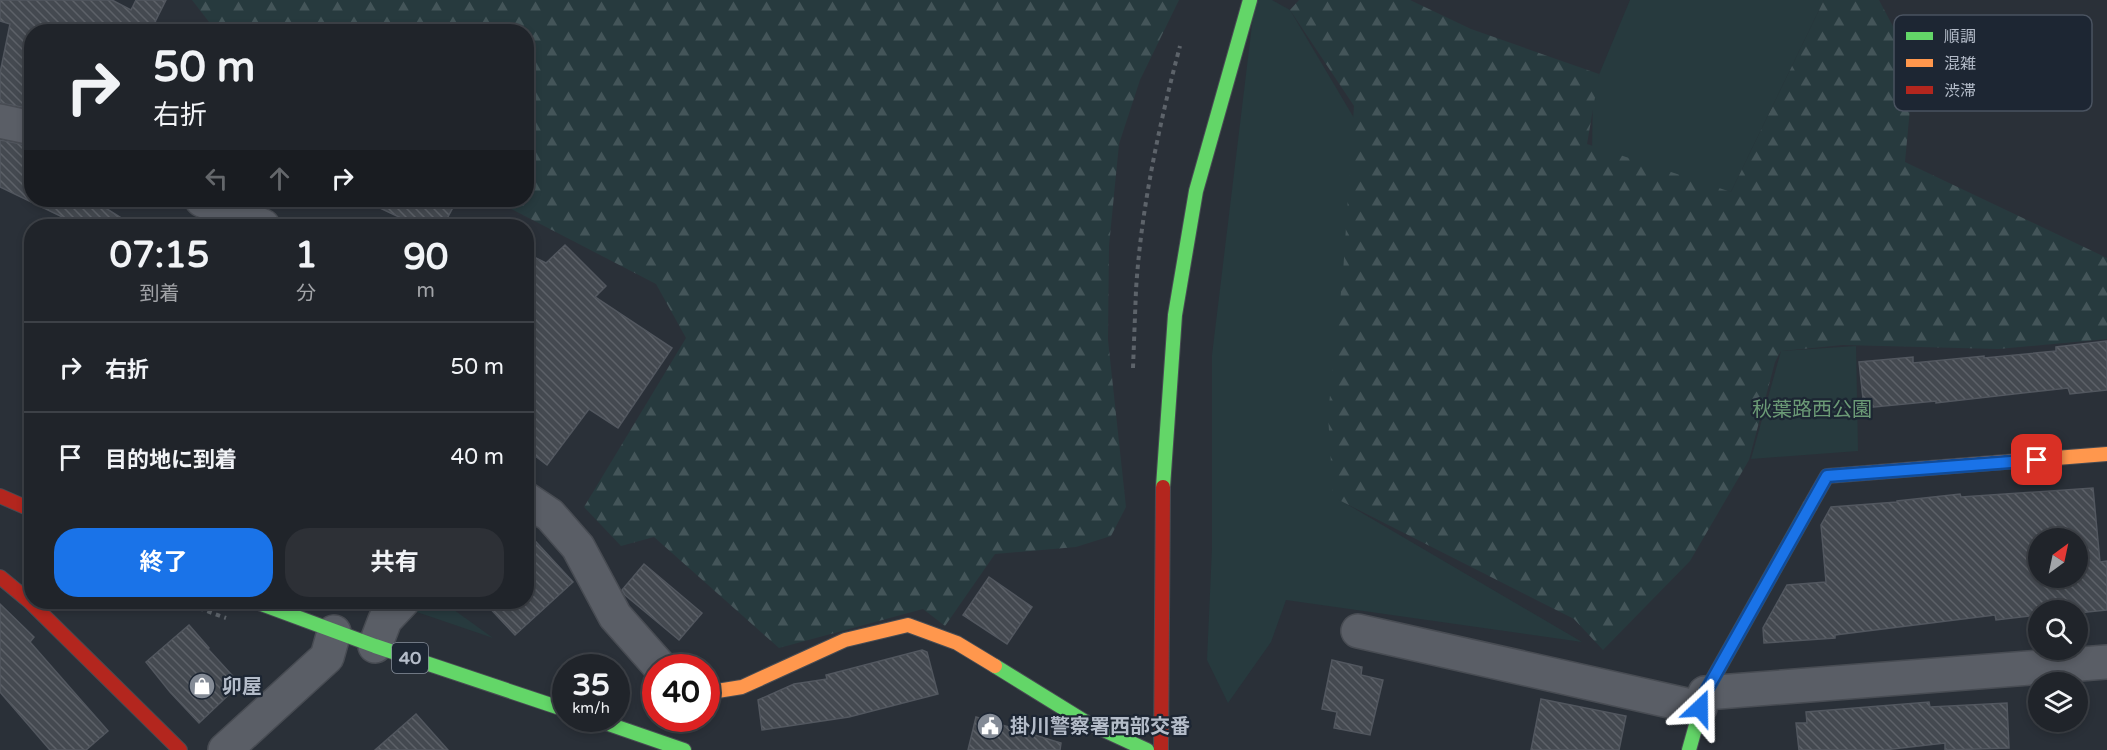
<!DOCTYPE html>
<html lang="ja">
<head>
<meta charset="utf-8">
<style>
  body { margin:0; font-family:"Varela Round","Noto Sans JP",sans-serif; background:#2d3036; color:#f1f3f6; height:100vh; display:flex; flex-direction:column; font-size:22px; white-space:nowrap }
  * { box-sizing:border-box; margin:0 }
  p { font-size:20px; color:#a2a4a8 }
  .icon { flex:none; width:33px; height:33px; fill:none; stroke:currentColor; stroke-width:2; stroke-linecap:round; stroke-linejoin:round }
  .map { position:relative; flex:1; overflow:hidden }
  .details { position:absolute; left:24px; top:219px; width:510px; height:390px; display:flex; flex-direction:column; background:#20242a; border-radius:24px; box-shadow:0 3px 9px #0003,0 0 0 2px #3d4147 }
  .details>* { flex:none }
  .hud { position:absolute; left:24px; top:24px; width:510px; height:183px; border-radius:24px; box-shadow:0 3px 9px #0003,0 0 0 2px #3d4147; background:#20242a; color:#f1f3f6; overflow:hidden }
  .needle { width:39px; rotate:33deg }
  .tools { position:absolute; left:2028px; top:528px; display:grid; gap:12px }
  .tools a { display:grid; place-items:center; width:60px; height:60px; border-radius:50%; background:#20242a; box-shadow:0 3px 9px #0003,0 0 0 2px #3d4147; font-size:30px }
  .speed { position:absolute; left:552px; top:654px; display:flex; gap:12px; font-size:30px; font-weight:700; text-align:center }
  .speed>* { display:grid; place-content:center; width:78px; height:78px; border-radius:50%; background:#20242a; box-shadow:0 3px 9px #0003,0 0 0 2px #3d4147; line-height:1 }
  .speed small { font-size:15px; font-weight:400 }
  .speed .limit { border:9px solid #d22; background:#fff; color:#111 }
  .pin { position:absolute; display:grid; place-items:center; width:51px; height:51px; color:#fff; margin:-26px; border-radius:12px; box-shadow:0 3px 9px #0006 }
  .me { position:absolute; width:66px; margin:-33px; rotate:23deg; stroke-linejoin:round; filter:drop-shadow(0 0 4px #0008) }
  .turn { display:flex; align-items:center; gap:21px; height:126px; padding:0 30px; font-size:27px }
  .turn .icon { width:78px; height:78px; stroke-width:2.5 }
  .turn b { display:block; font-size:42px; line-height:51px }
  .lanes { display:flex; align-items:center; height:57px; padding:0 30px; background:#0003; justify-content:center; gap:30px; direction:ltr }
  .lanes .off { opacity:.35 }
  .eta { display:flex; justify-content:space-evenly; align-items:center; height:102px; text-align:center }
  .eta b { font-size:36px; font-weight:700; line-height:42px }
  .primary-button { display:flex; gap:12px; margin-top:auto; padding:12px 30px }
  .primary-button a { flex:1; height:69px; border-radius:24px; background:#1a73e8; color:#fff; font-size:24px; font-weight:700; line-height:69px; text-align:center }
  .primary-button a+a { background:#2d3036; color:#f1f3f6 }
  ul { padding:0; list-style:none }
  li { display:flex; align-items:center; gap:18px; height:90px; padding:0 30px; border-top:2px solid #3d4147 }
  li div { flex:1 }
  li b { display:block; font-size:22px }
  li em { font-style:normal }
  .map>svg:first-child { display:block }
  .green { fill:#273a3e }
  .forest { fill:url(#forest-firs) }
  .building { fill:url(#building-back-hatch); stroke:#52575f; stroke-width:1.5; fill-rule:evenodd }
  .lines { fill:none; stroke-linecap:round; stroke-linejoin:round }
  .street-casing { stroke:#484c53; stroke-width:36 }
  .fast-casing { stroke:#484c53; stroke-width:16 }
  .slow-casing { stroke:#484c53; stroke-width:16 }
  .jam-casing { stroke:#484c53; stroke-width:16 }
  .path { stroke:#5d636a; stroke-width:4; stroke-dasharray:4.5 4.5; stroke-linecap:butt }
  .street { stroke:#5a5e66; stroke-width:33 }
  .fast { stroke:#63d668; stroke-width:14 }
  .slow { stroke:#ff974d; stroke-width:14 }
  .jam { stroke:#b3261e; stroke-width:14 }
  .route-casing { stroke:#114b97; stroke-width:15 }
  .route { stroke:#1a73e8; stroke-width:10 }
  .labels { text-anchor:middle; stroke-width:4.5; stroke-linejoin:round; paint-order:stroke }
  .shield { fill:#1d2633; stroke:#878f9c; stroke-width:1.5 }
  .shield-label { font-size:18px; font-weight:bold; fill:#b4bcc9 }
  .park-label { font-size:20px; fill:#6b9a76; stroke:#1d2633 }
  .poi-label { font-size:20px; font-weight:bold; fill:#b4bcc9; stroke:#1d2633; text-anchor:start }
  .key { fill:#1d2633; stroke:#4a5360; stroke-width:1.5 }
  .key-label { font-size:16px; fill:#b4bcc9 }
</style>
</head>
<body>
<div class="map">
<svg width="2107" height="750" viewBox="0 0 2107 750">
  <defs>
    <pattern id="forest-firs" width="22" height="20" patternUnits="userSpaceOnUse" patternTransform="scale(1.5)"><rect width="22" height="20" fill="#273a3e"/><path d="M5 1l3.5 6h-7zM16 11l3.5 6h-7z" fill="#445559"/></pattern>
    <pattern id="building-back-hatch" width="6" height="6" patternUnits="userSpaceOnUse" patternTransform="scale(1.5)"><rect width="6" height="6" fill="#444950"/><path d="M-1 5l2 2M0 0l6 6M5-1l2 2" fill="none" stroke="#5d6168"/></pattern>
  </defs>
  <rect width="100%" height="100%" fill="#2a3038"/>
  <!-- green -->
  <g class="green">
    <path d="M1255,0h17l18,10 64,108 -21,378 249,146 -296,-42 -15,42 -43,61 -21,-43 5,-112v-193z"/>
    <path d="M1630,0h194l-93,192 -139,-39 1,-64z"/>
    <path d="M1856,346l2,105 -107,8 30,-108z"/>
    <path d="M417,602h26l50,36 -82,-28z"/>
  </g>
  <!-- forest -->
  <g class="forest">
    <path d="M192,0h987l-39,80 -21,64 -10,102 -1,94 18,167 -15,29 -35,11 -81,7 -50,72 -22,-17 -144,39 -125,-111 -33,9 -37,-39 102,-169 -30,-54 -162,-84h32v-168l-310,-1z"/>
    <path d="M1299,0h111l61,29 128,45 -12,70 144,48 93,-192h55l35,66 -9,96 202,96v81l-109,10 -155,-4 -62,6 -6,11 -26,98 -59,101 -87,89 -29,-31 -241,-122 -5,-83 15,-141 11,-167 -64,-96z"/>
  </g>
  <!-- building -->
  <g class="building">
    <path d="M0,0h112l19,10 5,-10h30l-11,22 19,10h-142v77l-32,-6v-30l10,-49 -10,-3z"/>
    <path d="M0,140l32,6v54h61l41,26h-53l-81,-39z"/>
    <path d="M363,200h94l-14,26h-25z"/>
    <path d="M565,245l41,41 -11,11 77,51 -54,80 -29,-19 -42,56 -21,-16v-196l20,10z"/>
    <path d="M2107,341v49l-37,4 -2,-6 -132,15v-2l-72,7 -5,-46 54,-5v6l71,-7v2l72,-7v-4z"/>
    <path d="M2093,488l7,74 7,-1v49l-29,3v-3h-40v5l-42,5 -1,-5 -160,20v3l-71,5 -1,-15 24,-43 39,-3 -5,-57 10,-18 66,-5v-1l63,-7 1,3zM2038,538h40v40h-40z"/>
    <path d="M526,531l47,51 -58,53 -31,-33h42z"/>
    <path d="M644,564l58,49 -23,27 -54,-45 -3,-5z"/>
    <path d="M989,577l43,30 -25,37 -44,-29z"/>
    <path d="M0,604l34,33 -4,5 78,89 -22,19h-36l-50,-58z"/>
    <path d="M189,625l20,23 -1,1 32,35 -41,39 -29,-31 -24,-30z"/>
    <path d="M922,650l5,2 11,42 -89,23 -87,13 -4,-30 36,-16 33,-5 -1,-4z"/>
    <path d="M1332,660l30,7 -1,8 22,5 -13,55 -36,-7 3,-16 -15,-3z"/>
    <path d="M1541,699l85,17 -7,34h-88z"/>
    <path d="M1929,702l1,5 77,-4 2,45 -64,2v-7l-61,7h-85l-3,-27h11l-1,-11z"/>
    <path d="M416,714l32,36h-73z"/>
    <path d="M976,717l85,26 -1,7h-92z"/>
  </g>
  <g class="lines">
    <defs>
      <g id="street">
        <path d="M0,121l32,7"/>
        <path d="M202,200l61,26"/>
        <path d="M526,499l24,16 28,32 37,69 46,52"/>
        <path d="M1358,631l342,77"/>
        <path d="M375,646l10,-26 17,-18"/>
        <path d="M1705,693l402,-31"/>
        <path d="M225,750l102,-93 7,-25"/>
      </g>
      <g id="fast">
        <path d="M1163,487l12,-172 21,-124 54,-191"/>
        <path d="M256,602l119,44 191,64"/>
        <path d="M995,666l89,55 63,29"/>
        <path d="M591,718l93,32"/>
        <path d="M1689,750l16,-57 105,-187"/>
      </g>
      <g id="slow">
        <path d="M1810,506l17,-30 280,-22"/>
        <path d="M706,691l5,1 31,-5 103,-47 63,-15 49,18 38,23"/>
      </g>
      <g id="jam">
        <path d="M0,496l32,14"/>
        <path d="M0,577l29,24 151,149"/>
        <path d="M1161,750l2,-263"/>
      </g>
    </defs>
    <!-- street casing -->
    <use href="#street" class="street-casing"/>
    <!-- fast casing -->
    <use href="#fast" class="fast-casing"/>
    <!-- slow casing -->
    <use href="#slow" class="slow-casing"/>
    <!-- jam casing -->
    <use href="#jam" class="jam-casing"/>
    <!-- path -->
    <g class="path">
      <path d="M1133,368c1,-26 2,-52 3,-78 5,-81 23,-165 44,-244"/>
      <path d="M182,602l44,16"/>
    </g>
    <!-- street -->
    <use href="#street" class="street"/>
    <!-- fast -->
    <use href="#fast" class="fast"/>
    <!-- slow -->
    <use href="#slow" class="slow"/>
    <!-- jam -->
    <use href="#jam" class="jam"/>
  </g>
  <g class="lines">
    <defs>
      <path id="route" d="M1700,708l5,-15 122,-217 210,-16"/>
    </defs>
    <!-- route casing -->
    <use href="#route" class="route-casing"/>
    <!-- route -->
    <use href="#route" class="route"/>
  </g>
  <!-- icons -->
  <defs>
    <symbol id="shop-disc" viewBox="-11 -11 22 22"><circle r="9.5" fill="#848b96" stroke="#1d2633"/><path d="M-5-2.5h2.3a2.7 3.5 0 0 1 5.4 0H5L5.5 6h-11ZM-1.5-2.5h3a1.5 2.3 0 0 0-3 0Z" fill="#fff"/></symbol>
    <symbol id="civic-disc" viewBox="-11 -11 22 22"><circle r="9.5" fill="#848b96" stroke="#1d2633"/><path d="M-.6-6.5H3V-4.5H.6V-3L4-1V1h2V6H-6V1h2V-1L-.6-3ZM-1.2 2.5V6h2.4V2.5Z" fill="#fff"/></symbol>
  </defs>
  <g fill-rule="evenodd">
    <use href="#shop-disc" x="187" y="671" width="30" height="30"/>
    <use href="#civic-disc" x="975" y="711" width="30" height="30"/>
  </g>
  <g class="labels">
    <!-- shield labels -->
    <rect class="shield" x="392" y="643" width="36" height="30" rx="4.5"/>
    <g class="shield-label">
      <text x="410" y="664">40</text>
    </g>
    <!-- park labels -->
    <g class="park-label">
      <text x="1812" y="416">秋葉路西公園</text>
    </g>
    <!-- poi labels -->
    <g class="poi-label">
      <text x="222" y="693">卯屋</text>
      <text x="1010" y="733">掛川警察署西部交番</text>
    </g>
  </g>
  <!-- legend -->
  <rect x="1894" y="15" width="198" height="96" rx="9" class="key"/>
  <rect x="1906" y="32" width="27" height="8" fill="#63d668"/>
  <rect x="1906" y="59" width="27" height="8" fill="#ff974d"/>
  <rect x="1906" y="86" width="27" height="8" fill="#b3261e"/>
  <g class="key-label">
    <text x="1944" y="42">順調</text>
    <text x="1944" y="69">混雑</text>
    <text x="1944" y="96">渋滞</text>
  </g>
</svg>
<div class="tools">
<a><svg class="needle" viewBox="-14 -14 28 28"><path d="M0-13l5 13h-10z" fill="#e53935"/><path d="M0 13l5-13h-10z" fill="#a2a4a8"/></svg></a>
<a><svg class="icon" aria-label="search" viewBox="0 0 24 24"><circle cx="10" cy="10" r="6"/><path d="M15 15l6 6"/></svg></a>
<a><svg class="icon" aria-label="layers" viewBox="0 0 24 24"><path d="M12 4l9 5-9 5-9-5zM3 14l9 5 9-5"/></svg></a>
</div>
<div class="speed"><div>35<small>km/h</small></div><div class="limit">40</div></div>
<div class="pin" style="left:2037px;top:460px;background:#d93025"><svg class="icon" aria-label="arrive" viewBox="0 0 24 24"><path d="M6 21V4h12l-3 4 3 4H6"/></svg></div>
<svg class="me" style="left:1700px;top:708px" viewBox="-20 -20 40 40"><path d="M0-17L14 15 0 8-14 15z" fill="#1a73e8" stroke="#fff" stroke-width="4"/></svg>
<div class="hud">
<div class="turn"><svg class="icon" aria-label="right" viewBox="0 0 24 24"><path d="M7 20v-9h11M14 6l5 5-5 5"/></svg><div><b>50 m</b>右折</div></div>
<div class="lanes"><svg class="icon off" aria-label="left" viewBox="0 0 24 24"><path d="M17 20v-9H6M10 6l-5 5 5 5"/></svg><svg class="icon off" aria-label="ahead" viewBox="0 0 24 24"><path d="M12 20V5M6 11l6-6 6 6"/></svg><svg class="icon" aria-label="right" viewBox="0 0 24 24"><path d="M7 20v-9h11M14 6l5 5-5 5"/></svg></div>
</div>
<section class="details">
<div class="eta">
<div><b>07:15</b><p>到着</p></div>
<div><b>1</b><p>分</p></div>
<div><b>90</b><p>m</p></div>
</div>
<ul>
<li><svg class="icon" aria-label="right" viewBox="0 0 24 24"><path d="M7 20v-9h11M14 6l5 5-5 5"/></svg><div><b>右折</b></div><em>50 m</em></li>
<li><svg class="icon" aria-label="arrive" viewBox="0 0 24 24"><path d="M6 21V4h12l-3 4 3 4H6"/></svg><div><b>目的地に到着</b></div><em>40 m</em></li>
</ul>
<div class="primary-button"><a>終了</a><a>共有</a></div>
</section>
</div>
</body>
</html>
